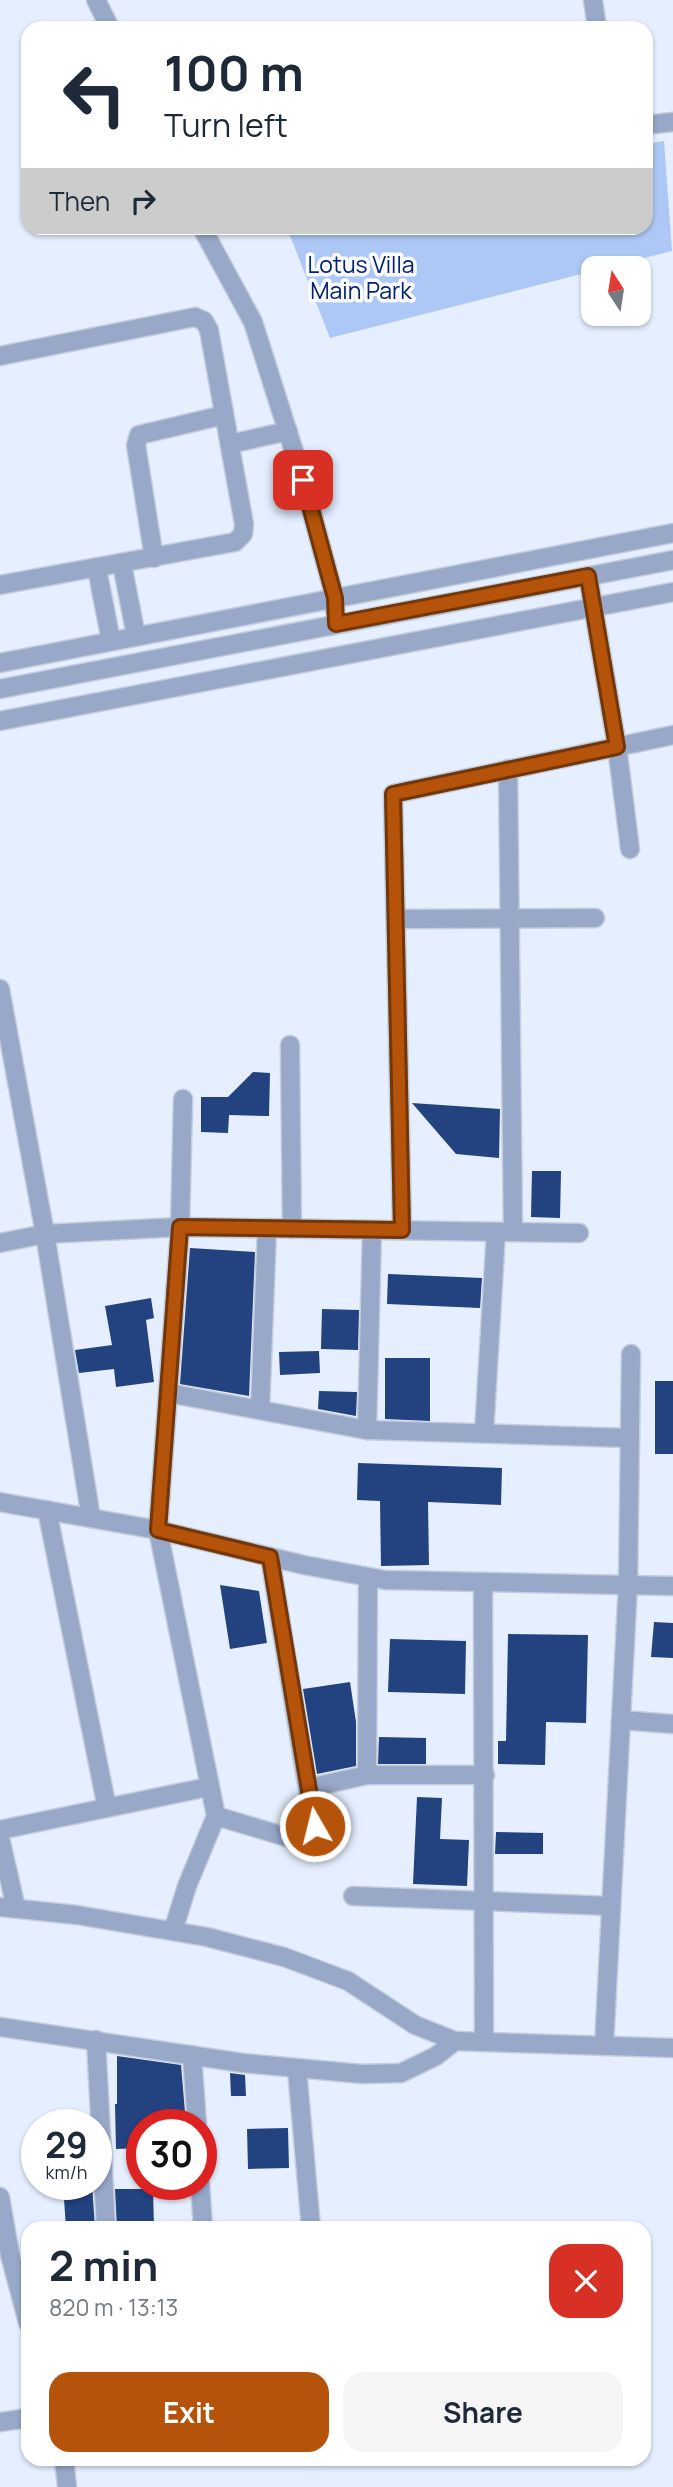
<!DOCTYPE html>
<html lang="en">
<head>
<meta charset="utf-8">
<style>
  body { margin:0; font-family:Manrope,sans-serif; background:#f6f6f7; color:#1f2937; height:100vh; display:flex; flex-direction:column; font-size:26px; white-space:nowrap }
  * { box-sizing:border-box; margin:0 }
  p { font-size:23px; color:#747a83 }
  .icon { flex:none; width:38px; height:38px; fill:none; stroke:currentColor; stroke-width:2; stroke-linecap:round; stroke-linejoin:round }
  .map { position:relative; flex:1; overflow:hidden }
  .side { position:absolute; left:21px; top:2221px; width:630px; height:245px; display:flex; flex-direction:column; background:#fff; border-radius:21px; box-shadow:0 2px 5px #0004 }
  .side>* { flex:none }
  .top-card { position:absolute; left:21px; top:21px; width:632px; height:214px; border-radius:21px; box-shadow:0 2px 5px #0004; background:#fff; color:#1f2937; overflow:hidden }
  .needle { width:46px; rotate:348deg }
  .tools { position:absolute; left:581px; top:256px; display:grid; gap:14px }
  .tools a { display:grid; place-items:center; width:70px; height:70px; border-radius:14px; background:#fff; box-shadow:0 2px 5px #0004; font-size:35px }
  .speed { position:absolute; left:21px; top:2109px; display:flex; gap:14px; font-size:35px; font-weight:700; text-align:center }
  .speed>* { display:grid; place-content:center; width:91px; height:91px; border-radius:50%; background:#fff; box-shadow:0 2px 5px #0004; line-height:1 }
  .speed small { font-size:18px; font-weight:400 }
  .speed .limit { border:10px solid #d22; background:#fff; color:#111 }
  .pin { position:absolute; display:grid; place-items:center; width:60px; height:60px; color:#fff; margin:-30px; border-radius:14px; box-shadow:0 4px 10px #0006 }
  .me { position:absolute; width:77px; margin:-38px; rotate:352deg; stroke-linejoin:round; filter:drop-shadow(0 0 5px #0008) }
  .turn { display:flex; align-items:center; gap:24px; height:147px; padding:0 28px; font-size:32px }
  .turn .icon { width:91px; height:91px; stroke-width:2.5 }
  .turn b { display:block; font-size:49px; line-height:60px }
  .then { display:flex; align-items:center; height:66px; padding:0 28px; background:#0003; gap:14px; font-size:26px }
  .round { display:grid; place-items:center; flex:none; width:74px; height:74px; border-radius:21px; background:#f6f6f7 }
  .summary { display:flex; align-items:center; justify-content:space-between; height:119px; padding:0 28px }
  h1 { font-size:42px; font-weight:700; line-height:52px }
  .button { display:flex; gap:14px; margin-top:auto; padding:14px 28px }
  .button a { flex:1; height:80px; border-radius:21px; background:#b45309; color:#fff; font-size:28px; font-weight:700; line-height:80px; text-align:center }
  .button a+a { background:#f6f6f7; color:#1f2937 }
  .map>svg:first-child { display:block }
  .green { fill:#aec8f6 }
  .building { fill:#234280 }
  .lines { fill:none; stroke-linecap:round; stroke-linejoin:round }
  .minor-casing { stroke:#c4cddc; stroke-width:21 }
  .minor { stroke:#97a8c8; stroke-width:18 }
  .route-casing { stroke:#753606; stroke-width:18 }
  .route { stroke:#b45309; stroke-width:12 }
  .labels { text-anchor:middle; stroke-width:7; stroke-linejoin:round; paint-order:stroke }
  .park-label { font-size:23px; fill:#002371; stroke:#fbfbfb }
</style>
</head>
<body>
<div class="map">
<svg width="673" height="2487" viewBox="0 0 673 2487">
  <rect width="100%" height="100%" fill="#e5efff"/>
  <!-- green -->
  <path class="green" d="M664,141l8,110 -67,17h-12v3l-263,67 -43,-110h359v-84z"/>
  <!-- building -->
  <g class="building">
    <path d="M253,1072l17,1 -1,43 -40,-1 -1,18 -27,-1v-35h27z"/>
    <path d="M412,1103l88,6 -1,49 -43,-4z"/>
    <path d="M532,1171h29l-1,47 -29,-1z"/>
    <path d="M190,1248l65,4 -6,144 -69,-12z"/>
    <path d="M388,1274l94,4 -2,30 -93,-4z"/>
    <path d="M151,1298l3,20 -8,2 8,62 -38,5 -2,-18 -35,4 -4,-23 37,-5 -7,-39z"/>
    <path d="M322,1309l37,1 -1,40 -37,-1z"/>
    <path d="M319,1351l1,22 -40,2 -1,-23z"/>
    <path d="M385,1358h45v63l-45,-2z"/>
    <rect x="655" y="1381" width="18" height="73"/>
    <path d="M319,1391l38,1 -1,24 -38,-7z"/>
    <path d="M358,1463l144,5 -1,37 -73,-3 1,63 -48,1 -1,-65 -23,-1z"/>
    <path d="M220,1585l39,6 8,52 -37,6z"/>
    <path d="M654,1622l19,1v35l-22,-1z"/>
    <path d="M508,1634l80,1 -2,88 -40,-1 -1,43 -47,-1v-23h8z"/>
    <path d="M390,1639l76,2 -1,53 -77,-2z"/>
    <path d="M350,1682l6,40v44l-39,8 -14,-85z"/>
    <path d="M379,1737l47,1v26h-48z"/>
    <path d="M417,1797l25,1 -2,41 29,1 -2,46 -54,-2z"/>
    <path d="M496,1832l47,1v21h-48z"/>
    <path d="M117,2056l64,9 5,59h-44v24l-26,1 -1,-45h2z"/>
    <path d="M230,2073l15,2 1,21h-15z"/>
    <path d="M288,2128l1,40 -41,1 -1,-40z"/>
    <path d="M63,2184h29l3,44h-29z"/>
    <path d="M115,2189h38l1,39h-37z"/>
  </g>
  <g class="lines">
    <defs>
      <g id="minor">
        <path d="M96,0l14,28"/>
        <path d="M593,0l4,28"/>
        <path d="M646,125l27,-3"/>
        <path d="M202,228l51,94 50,158 32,118v12"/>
        <path d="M0,356l195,-39 9,4 5,9 35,194 -1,10 -8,8 -235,43"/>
        <path d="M230,444l58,-13"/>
        <path d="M154,558l-18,-113 3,-10 85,-20"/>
        <path d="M122,564l14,72"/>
        <path d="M97,569l14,72"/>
        <path d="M588,576l29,171 13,102"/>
        <path d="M0,663l673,-130"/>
        <path d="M0,689l673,-129"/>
        <path d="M0,721l673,-129"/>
        <path d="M508,769l5,463"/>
        <path d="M396,919l199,-1"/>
        <path d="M0,989l45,245 46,284"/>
        <path d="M290,1045l2,184"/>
        <path d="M402,1230l-9,-436 280,-59"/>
        <path d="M0,1243l45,-9 135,-7 399,6"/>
        <path d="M168,1393l199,37 263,8"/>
        <path d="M260,1410l7,-182"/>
        <path d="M367,1430l5,-200"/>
        <path d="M484,1433l12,-201"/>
        <path d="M0,1502l158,28 146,35 81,15 288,6"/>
        <path d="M47,1510l60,298"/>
        <path d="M483,1582l1,460"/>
        <path d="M621,1720l52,4"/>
        <path d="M367,1775l1,-198"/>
        <path d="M309,1788l58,-13h118"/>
        <path d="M216,1816l101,30 -47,-289"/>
        <path d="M0,1830l208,-43"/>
        <path d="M0,1838l16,70"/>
        <path d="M353,1896l258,10"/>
        <path d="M0,1907l77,8 130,22 77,20 64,24 67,44 40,16 -19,15 -35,17 -39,1 -119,-11 -243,-36"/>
        <path d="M173,1931l14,-45 29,-70 -58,-286 22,-303 3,-128"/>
        <path d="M96,2040l10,188"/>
        <path d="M455,2041l218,7"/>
        <path d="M604,2046l24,-462 3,-230"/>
        <path d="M192,2055l5,69"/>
        <path d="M297,2069l14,159"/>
        <path d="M200,2184l3,44"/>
        <path d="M0,2197l10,58 18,68"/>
        <path d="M0,2422l28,-4"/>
        <path d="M64,2459l3,28"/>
      </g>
    </defs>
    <!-- minor casing -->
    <use href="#minor" class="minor-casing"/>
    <!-- minor -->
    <use href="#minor" class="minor"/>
  </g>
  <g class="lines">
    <defs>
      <path id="route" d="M303,480l32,118 1,26 252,-48 29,171 -224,47 9,436 -222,-3 -22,303 112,27 45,269"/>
    </defs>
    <!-- route casing -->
    <use href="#route" class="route-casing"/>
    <!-- route -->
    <use href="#route" class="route"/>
  </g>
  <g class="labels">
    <!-- park labels -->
    <g class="park-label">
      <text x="361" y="273">Lotus Villa<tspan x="361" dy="26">Main Park</tspan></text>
    </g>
  </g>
</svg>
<div class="tools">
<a><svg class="needle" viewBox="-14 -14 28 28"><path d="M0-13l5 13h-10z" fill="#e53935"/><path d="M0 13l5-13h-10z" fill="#747a83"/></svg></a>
</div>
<div class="speed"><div>29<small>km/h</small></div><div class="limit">30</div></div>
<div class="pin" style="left:303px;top:480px;background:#d93025"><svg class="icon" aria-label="arrive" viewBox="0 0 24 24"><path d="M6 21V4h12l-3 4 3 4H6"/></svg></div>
<svg class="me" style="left:315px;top:1826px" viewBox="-20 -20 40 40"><circle r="17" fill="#b45309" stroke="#fff" stroke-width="3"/><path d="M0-11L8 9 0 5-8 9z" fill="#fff"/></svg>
<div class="top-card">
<div class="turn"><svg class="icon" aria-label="left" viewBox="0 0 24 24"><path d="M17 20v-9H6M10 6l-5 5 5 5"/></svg><div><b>100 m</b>Turn left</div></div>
<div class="then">Then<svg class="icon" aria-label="right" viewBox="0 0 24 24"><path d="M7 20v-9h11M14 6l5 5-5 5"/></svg></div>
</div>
<section class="side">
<div class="summary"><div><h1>2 min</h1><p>820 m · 13:13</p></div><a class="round" style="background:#d93025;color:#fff"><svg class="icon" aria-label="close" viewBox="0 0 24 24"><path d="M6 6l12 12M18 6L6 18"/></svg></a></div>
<div class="button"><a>Exit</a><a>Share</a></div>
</section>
</div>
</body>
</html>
